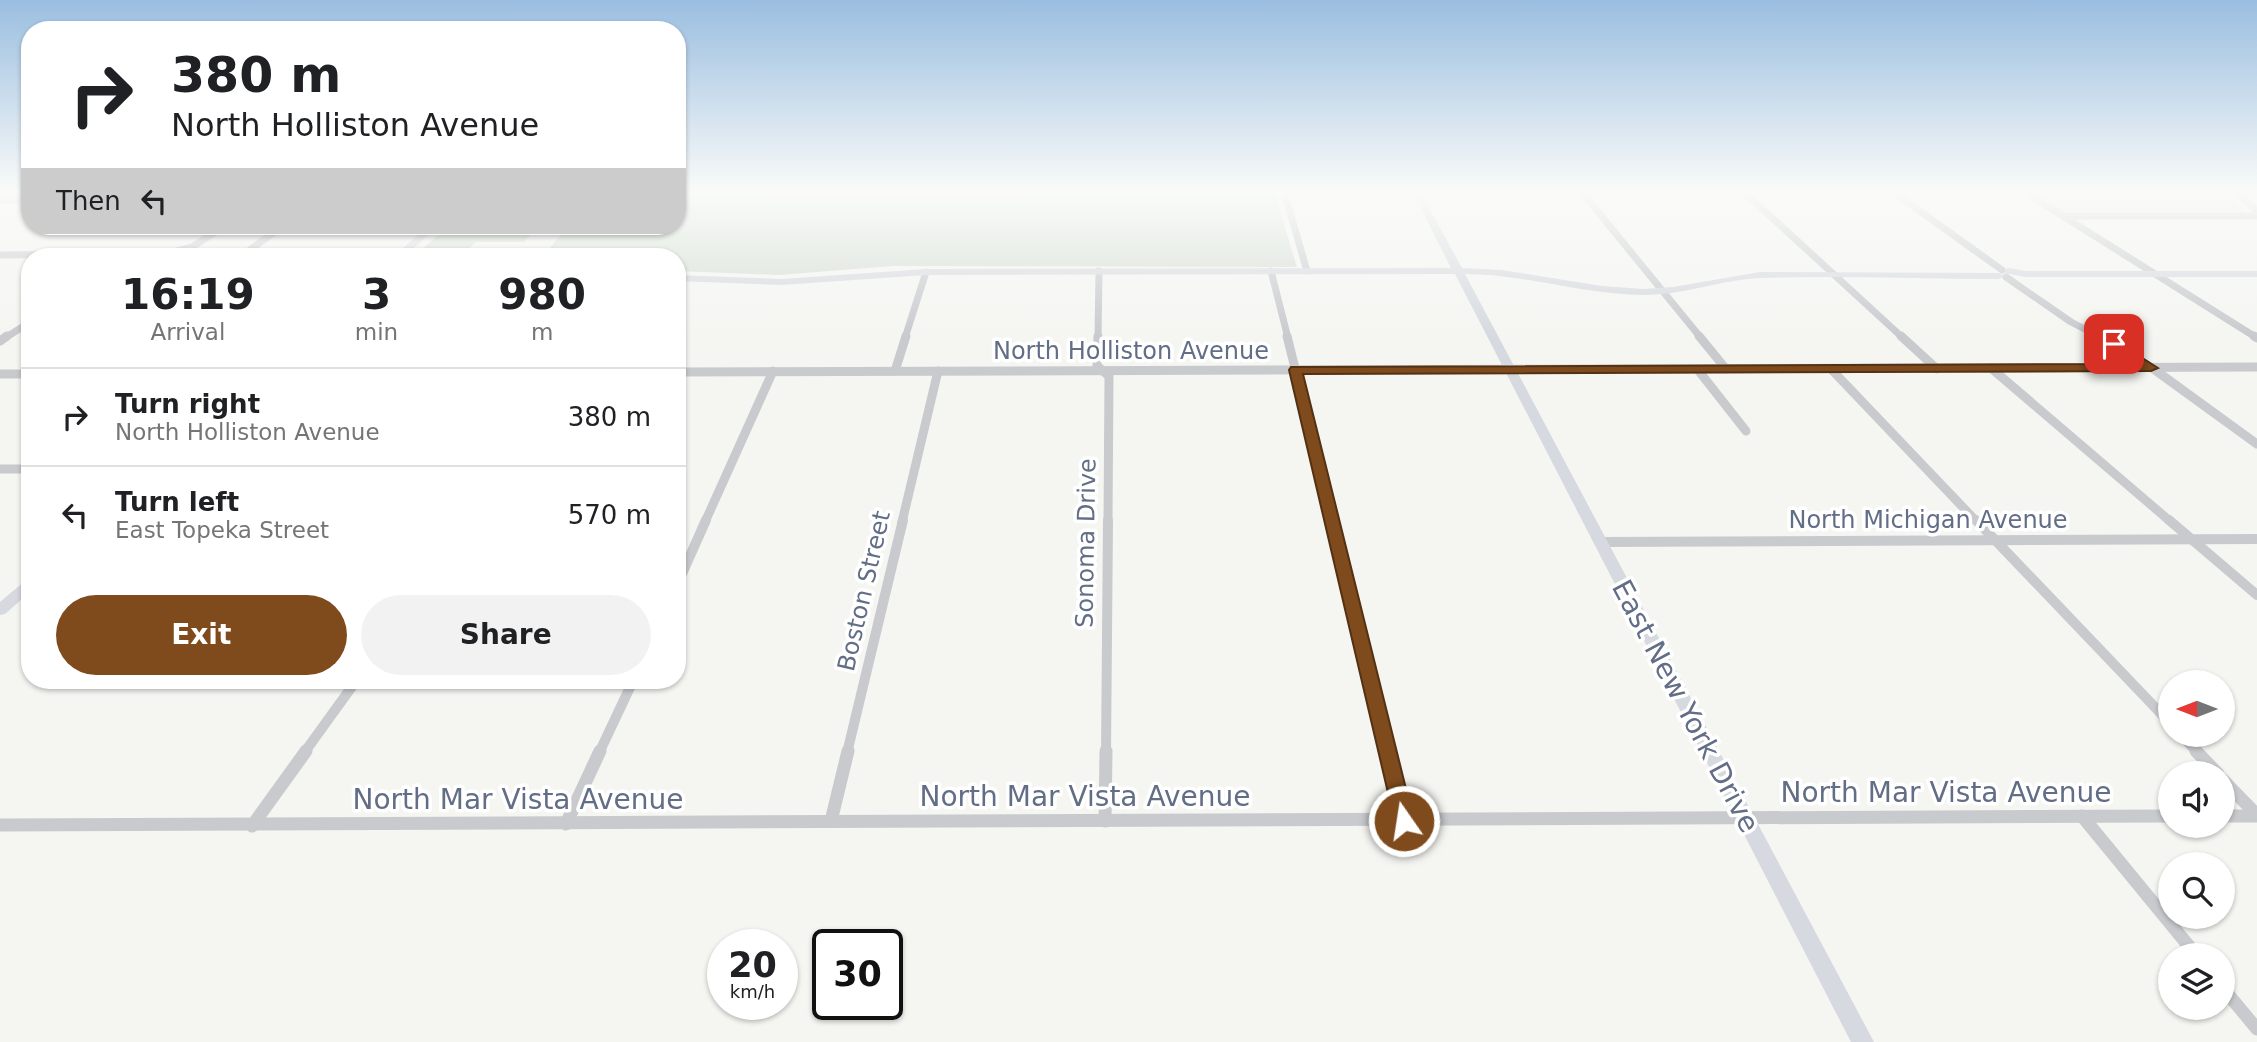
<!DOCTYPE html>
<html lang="en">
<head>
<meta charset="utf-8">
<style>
  body { margin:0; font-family:"DejaVu Sans",sans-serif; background:#f2f2f2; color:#202124; height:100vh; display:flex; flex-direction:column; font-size:26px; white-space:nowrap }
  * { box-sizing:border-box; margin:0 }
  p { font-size:23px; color:#757577 }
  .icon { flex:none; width:38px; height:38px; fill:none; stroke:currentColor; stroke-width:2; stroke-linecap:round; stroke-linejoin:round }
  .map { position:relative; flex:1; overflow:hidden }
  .side { position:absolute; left:21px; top:248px; width:665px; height:441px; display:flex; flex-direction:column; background:#fff; border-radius:28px; box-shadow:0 2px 5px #0004 }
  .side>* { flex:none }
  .guide { position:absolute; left:21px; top:21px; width:665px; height:214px; border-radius:28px; box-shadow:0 2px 5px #0004; background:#fff; color:#202124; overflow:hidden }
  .needle { width:46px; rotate:270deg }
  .fabs { position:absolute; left:2158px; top:670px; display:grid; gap:14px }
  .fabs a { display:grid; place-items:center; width:77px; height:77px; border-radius:50%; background:#fff; box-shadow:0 2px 5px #0004; font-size:35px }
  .speed { position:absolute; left:707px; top:929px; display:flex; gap:14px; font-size:35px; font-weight:700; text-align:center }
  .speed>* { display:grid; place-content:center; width:91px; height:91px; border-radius:50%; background:#fff; box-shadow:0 2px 5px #0004; line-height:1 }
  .speed small { font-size:18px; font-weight:400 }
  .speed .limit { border:4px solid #111; border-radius:10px; background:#fff; color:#111 }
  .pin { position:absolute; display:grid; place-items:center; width:60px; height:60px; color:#fff; margin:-30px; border-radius:14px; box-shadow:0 4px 10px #0006 }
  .me { position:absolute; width:77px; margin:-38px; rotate:347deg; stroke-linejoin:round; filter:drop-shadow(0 0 5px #0008) }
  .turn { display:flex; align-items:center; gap:24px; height:147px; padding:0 35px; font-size:32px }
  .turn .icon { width:91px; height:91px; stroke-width:2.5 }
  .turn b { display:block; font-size:49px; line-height:60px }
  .then { display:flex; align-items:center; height:66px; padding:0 35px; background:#0003; gap:14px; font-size:26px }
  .eta { display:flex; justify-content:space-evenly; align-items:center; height:119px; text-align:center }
  .eta b { font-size:42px; font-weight:700; line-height:49px }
  .cta { display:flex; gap:14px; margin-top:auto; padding:14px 35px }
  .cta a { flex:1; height:80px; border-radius:42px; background:#7f4b1d; color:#fff; font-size:28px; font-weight:700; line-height:80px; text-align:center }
  .cta a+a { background:#f2f2f2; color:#202124 }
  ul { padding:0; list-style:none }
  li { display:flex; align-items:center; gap:21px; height:98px; padding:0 35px; border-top:2px solid #e0e0e0 }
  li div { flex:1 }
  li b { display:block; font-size:26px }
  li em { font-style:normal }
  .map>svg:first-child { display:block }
  .built { fill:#e6e7e6 }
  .green { fill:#d4dfd3 }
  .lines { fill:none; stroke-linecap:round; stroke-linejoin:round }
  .street-far3 { stroke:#c8cace; stroke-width:7 }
  .street-far2 { stroke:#c8cace; stroke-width:9 }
  .street-far1 { stroke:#c8cace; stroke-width:10 }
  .street { stroke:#c8cace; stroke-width:13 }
  .secondary { fill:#d6d9df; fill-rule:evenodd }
  .route { fill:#7f4b1d; stroke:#533113; stroke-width:2 }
  .labels { text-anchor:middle; stroke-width:7; stroke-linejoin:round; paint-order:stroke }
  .street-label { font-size:24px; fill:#626d86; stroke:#fff }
  .near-street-label { font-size:28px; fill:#626d86; stroke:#fff }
</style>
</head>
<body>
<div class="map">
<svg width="2257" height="1042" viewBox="0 0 2257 1042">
  <rect width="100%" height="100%" fill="#f5f6f2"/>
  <!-- built -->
  <path class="built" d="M2029,191h192l24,20h-183z"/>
  <!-- green -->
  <g class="green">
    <path d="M677,191h597l23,76 -404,-1 -114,9 -102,-4v-14h-135l26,-31h109z"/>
    <path d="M448,226h92l-16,16h-48l-14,13h-46z"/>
  </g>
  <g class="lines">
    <!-- street-far3 -->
    <g class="street-far3">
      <path d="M1284,191l23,80"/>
      <path d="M1581,191l120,147"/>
      <path d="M1743,191l160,147"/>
      <path d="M1892,191l110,79"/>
      <path d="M2023,191l234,147"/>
      <path d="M2234,191l23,20"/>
      <path d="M0,200h30"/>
      <path d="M2065,216h192"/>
      <path d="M0,255l170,-2 22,-6 33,-21"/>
      <path d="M240,257l43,-31"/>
      <path d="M1271,271l17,67"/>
      <path d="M2006,277l65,45 31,16"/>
      <path d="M5,338l25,-16"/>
      <path d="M905,338l21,-66"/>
      <path d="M1098,338l1,-67"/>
    </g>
    <!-- street-far2 -->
    <g class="street-far2">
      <path d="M1098,336l-1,30 12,10 -1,146"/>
      <path d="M1287,336l46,186"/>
      <path d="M1699,336l27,33"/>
      <path d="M1901,336l36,33"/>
      <path d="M2099,336l56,34 102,74"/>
      <path d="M2254,336l3,2"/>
      <path d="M0,341l7,-5"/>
      <path d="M1991,368l180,154"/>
      <path d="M1831,369l146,153"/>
      <path d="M1698,370l48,61"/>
      <path d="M895,371l11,-35"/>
      <path d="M677,372l1580,-5"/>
      <path d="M0,374h30"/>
      <path d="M0,469h30"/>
      <path d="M705,522l68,-151"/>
      <path d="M902,522l36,-151"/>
    </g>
    <!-- street-far1 -->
    <g class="street-far1">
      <path d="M1332,520l56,233"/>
      <path d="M1976,520l194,203"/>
      <path d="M2169,520l88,75"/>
      <path d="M1600,542l657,-3"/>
      <path d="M677,585l29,-65"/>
      <path d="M2181,735l17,18"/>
      <path d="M304,753l52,-72"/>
      <path d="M599,753l34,-72"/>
      <path d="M847,753l56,-233"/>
      <path d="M1106,753l2,-233"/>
    </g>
    <!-- street -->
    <g class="street">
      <path d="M1388,751l16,70"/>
      <path d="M2196,751l22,23"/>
      <path d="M2222,779l35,36"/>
      <path d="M2082,816l115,140"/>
      <path d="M2222,816h35"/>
      <path d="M831,821l17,-70"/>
      <path d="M1105,821l1,-70"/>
      <path d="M566,824l34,-73"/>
      <path d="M0,825l2170,-9"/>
      <path d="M252,826l54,-75"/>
      <path d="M2222,987l35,42"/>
    </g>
    <!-- secondary -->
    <g class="secondary">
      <path d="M1412,191h8l42,77 40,2 100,16 41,3 30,-2 87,-15 239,1 5,3 -5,3c-79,0 -160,-4 -239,-1 -39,2 -77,17 -116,17 -60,0 -119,-21 -179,-21l409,768h-23l-396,-768 -529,1 -145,10 -104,-4v-6l104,4 145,-10 525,-1z"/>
      <path d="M428,226h10l-34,31h-11z"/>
      <path d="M2009,268l16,3h232v6h-232l-20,-4v-4z"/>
      <path d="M30,579v13l-25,22 -5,1v-13l25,-21z"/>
    </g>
  </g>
  <!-- sky -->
  <linearGradient id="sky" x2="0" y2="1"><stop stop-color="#9abee0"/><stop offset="0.57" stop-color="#fafbf9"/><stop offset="1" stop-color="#fafbf9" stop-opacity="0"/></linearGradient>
  <rect width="2257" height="337" fill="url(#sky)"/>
  <!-- route -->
  <path class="route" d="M2114,340l44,28 -7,3 -848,3 111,447 -3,6 -7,3 -8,-3 -107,-457 2,-3 845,-3 -27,-17 -2,-3z"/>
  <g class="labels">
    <!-- street labels -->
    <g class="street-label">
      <text x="1131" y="359">North Holliston Avenue</text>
      <text x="1928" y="528">North Michigan Avenue</text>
      <text transform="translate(1086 543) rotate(-89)" y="8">Sonoma Drive</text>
      <text transform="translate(864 591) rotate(-77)" y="8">Boston Street</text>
    </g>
    <!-- near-street labels -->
    <g class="near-street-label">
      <text transform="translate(1686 706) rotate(62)" y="10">East New York Drive</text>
      <text x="1946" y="802">North Mar Vista Avenue</text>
      <text x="1085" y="806">North Mar Vista Avenue</text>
      <text x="518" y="809">North Mar Vista Avenue</text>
    </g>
  </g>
</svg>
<div class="fabs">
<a><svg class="needle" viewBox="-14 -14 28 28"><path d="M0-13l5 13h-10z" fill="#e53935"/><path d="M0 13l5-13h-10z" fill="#757577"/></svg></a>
<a><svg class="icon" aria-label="sound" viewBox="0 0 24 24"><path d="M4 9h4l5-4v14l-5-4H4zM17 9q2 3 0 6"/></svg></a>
<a><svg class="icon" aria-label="search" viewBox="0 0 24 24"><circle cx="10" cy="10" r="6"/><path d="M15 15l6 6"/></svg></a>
<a><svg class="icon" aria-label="layers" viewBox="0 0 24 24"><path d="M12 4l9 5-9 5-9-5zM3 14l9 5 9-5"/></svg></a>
</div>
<div class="speed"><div>20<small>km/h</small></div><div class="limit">30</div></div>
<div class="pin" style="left:2114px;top:344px;background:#d93025"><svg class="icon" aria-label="arrive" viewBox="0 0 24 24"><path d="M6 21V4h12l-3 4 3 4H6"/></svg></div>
<svg class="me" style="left:1404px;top:821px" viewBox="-20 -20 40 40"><circle r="17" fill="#7f4b1d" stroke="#fff" stroke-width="3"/><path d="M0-11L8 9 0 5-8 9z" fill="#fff"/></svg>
<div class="guide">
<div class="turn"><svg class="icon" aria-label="right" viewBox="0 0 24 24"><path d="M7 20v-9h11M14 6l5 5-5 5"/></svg><div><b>380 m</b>North Holliston Avenue</div></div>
<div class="then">Then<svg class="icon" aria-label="left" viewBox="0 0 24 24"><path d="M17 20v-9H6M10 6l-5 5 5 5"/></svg></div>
</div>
<section class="side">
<div class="eta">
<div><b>16:19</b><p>Arrival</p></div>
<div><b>3</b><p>min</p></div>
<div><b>980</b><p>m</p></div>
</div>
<ul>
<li><svg class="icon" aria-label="right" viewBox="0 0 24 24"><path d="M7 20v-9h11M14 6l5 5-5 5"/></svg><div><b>Turn right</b><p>North Holliston Avenue</p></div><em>380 m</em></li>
<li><svg class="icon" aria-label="left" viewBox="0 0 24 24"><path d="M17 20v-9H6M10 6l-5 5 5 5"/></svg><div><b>Turn left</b><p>East Topeka Street</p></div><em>570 m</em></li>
</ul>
<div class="cta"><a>Exit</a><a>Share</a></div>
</section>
</div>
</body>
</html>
